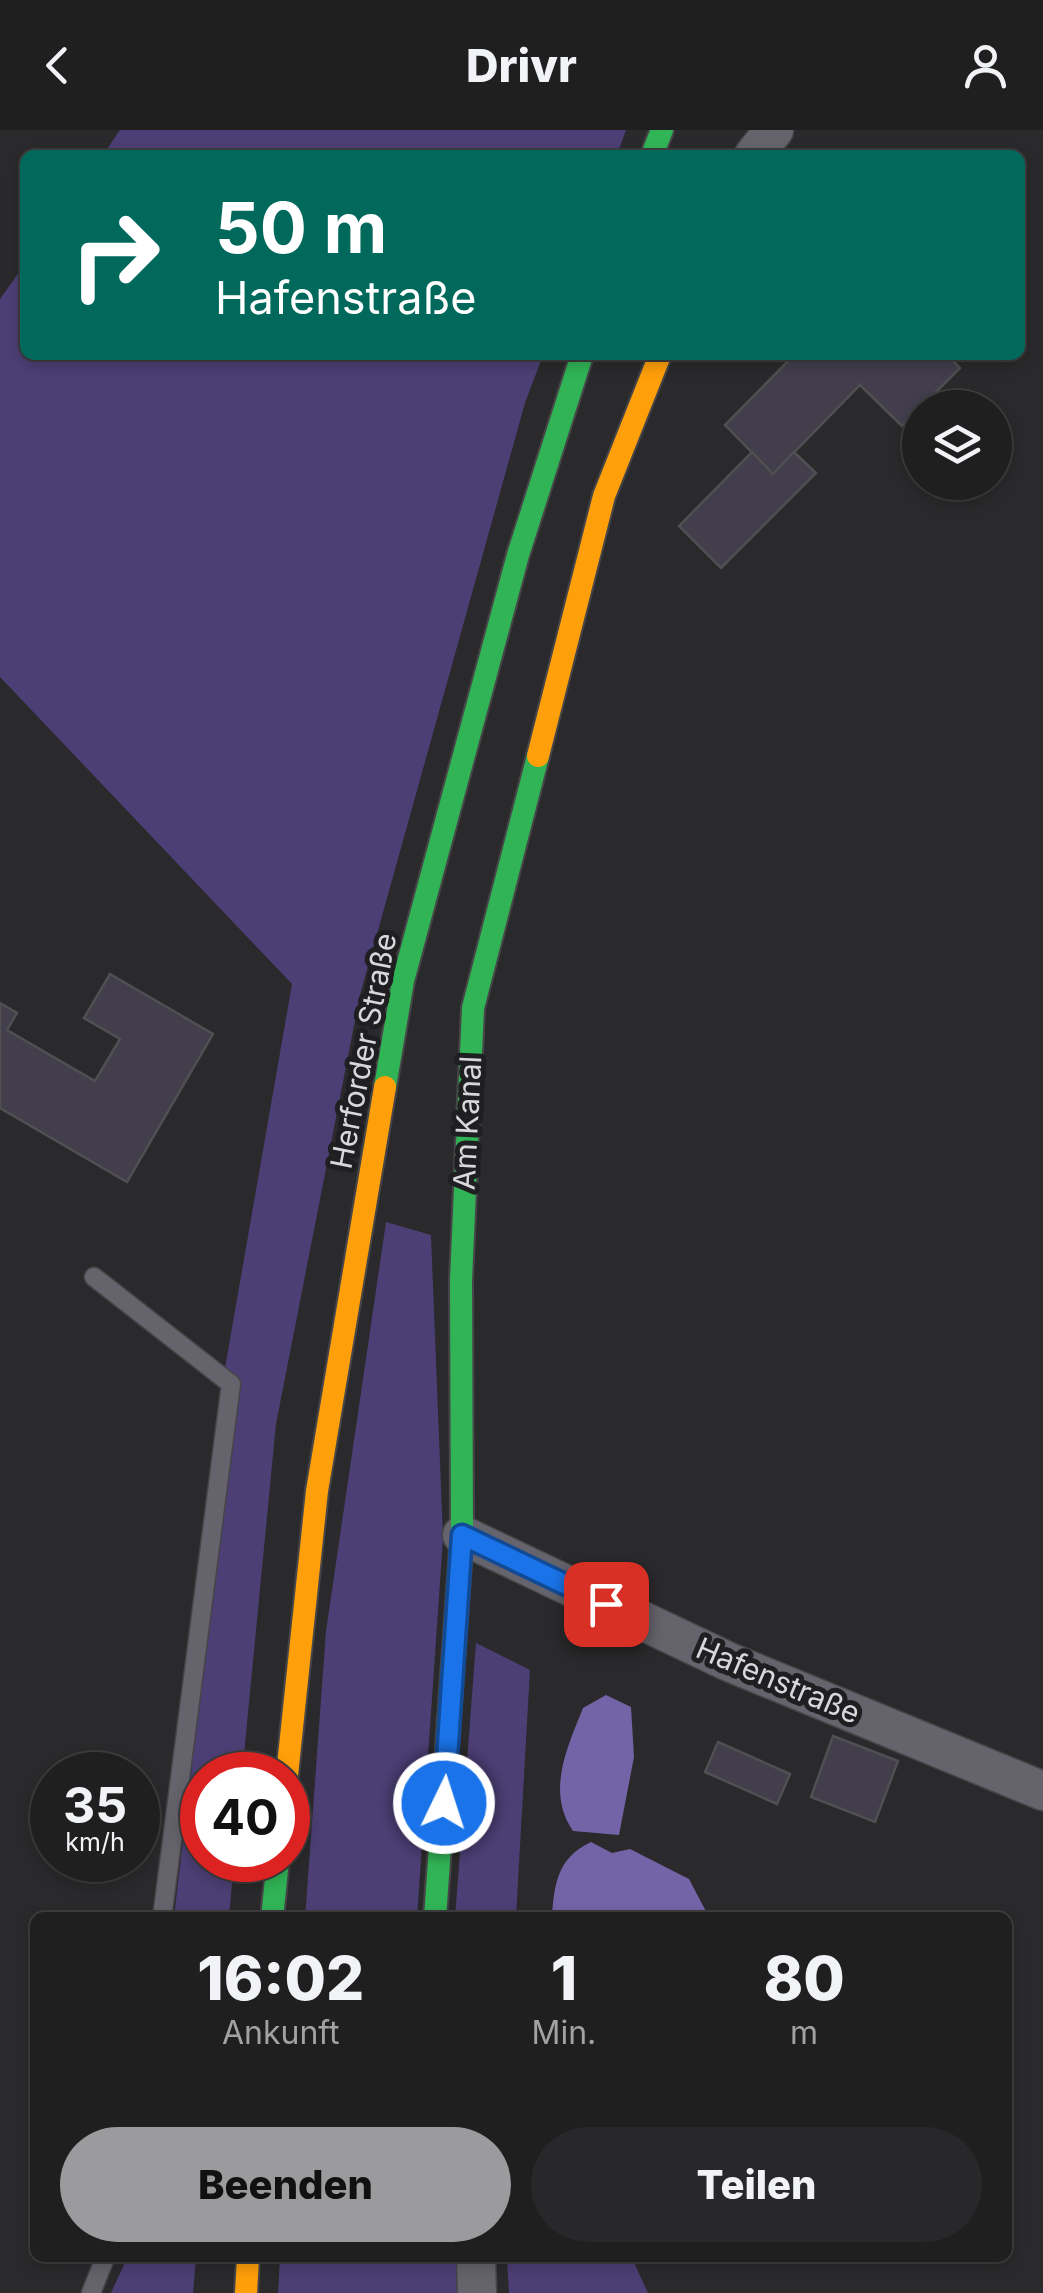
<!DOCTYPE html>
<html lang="de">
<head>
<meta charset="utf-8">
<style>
  body { margin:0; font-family:Inter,sans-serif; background:#282729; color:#f1f3f6; height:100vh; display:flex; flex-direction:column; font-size:38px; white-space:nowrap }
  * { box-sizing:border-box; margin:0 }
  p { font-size:32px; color:#a2a2a5 }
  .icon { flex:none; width:55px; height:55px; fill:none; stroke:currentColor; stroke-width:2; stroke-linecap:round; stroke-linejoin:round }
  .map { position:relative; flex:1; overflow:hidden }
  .sheet { position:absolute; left:30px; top:1782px; width:982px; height:350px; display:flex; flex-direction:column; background:#201f20; border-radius:15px; box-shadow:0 5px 15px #0003,0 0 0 2px #3d3d3e }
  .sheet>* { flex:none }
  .hud { position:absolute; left:20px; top:20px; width:1005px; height:210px; border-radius:15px; box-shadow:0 5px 15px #0003,0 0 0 2px #3d3d3e; background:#00695c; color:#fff; overflow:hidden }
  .fabs { position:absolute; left:902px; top:260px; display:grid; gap:20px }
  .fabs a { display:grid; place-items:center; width:110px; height:110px; border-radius:50%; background:#201f20; box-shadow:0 5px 15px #0003,0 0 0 2px #3d3d3e; font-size:50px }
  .speed { position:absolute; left:30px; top:1622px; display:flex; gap:20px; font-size:50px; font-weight:700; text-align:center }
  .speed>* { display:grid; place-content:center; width:130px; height:130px; border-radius:50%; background:#201f20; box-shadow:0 5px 15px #0003,0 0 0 2px #3d3d3e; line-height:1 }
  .speed small { font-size:25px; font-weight:400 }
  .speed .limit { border:15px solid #d22; background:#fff; color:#111 }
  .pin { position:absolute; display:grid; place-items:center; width:85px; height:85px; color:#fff; margin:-42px; border-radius:20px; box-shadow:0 5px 15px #0006 }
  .me { position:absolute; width:110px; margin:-55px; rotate:4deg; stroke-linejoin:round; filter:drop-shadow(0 0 8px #0008) }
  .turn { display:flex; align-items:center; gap:35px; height:210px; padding:0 30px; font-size:45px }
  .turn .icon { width:130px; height:130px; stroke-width:2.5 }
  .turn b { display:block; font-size:70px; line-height:85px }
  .eta { display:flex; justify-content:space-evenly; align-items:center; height:170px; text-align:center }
  .eta b { font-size:60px; font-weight:800; line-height:70px }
  .cta { display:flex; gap:20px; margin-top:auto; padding:20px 30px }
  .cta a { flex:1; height:115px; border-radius:60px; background:#9b9b9d; color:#111; font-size:40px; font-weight:800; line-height:115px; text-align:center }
  .cta a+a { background:#282729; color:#f1f3f6 }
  header { display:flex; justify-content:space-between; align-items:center; height:130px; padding:0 30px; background:#201f20; font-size:45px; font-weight:800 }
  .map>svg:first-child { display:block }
  .green { fill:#4c3f75 }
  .water { fill:#7264a6 }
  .building { fill:#423e4c; stroke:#504f51; stroke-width:2.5 }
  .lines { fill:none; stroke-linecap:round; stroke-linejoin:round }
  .lane-casing { stroke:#464547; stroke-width:21 }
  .street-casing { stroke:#464547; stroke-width:41 }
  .fast-casing { stroke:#464547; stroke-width:26 }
  .slow-casing { stroke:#464547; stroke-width:26 }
  .lane { stroke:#65636c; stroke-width:18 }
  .street { stroke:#65636c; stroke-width:38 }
  .fast { stroke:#30b455; stroke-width:22 }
  .slow { stroke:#ff9f0a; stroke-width:22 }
  .route-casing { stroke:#114b97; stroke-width:25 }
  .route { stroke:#1a73e8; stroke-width:18 }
  .labels { text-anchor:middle; stroke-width:10; stroke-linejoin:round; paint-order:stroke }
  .street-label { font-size:30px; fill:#d8d8da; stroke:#1f1f22 }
</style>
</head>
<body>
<header><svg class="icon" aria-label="back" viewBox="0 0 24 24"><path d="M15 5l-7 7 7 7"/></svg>Drivr<svg class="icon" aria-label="person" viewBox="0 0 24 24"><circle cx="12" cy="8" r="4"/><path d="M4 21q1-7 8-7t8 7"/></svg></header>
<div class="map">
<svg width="1043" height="2163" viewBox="0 0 1043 2163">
  <rect width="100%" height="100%" fill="#2a292b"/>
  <!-- green -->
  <g class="green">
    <path d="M120,0h506l-9,25h-514z"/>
    <path d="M25,134v91h518l-18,48 -165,592 -84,429 -34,351h-40v85h32l-5,57h-55l63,-531 -12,-18 67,-384 -292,-307v-378z"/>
    <path d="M386,1092l45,13 12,303 -26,379 -112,1 21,-287z"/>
    <path d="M476,1513l54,27 -14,247 -61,1z"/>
    <path d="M127,2128h69l-3,35h-82z"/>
    <path d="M280,2128h181l-4,35h-179z"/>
    <path d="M507,2128h125l16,35h-139z"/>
  </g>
  <!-- water -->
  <g class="water">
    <path d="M606,1565l25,12 3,50 -15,78 -46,-4c-27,-39 -6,-83 10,-123z"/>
    <path d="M591,1712l21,11 18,-4 59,30 20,38h-157c2,-33 6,-60 39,-75z"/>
  </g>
  <!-- building -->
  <g class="building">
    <path d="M794,225h153l13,13 -58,58 -42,-41 -87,89 -48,-49z"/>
    <path d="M752,322l21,22 21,-22 22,21 -95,95 -42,-42z"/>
    <path d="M110,844l103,60 -86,148 -127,-74v-105l17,10 -10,17 88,51 25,-42 -36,-21z"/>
    <path d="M833,1606l65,25 -23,61 -64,-25z"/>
    <path d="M718,1612l72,32 -13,30 -72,-32z"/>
  </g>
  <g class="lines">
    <defs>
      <g id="lane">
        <path d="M94,1147l137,107 -69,534"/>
        <path d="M91,2163l14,-35"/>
      </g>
      <g id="street">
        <path d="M754,25l20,-25"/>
        <path d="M462,1405l267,127 314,129"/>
        <path d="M476,2128l1,35"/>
      </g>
      <g id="fast">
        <path d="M652,25l10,-25"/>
        <path d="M385,957l18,-106 115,-426 64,-200"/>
        <path d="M272,1788l6,-58"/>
        <path d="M435,1788l27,-383 -1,-255 12,-272 65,-252"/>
      </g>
      <g id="slow">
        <path d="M538,626l66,-260 56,-141"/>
        <path d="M287,1645l30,-284 68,-404"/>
        <path d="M246,2163l2,-35"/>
      </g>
    </defs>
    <!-- lane casing -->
    <use href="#lane" class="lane-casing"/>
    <!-- street casing -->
    <use href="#street" class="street-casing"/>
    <!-- fast casing -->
    <use href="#fast" class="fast-casing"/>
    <!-- slow casing -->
    <use href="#slow" class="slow-casing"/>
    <!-- lane -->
    <use href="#lane" class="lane"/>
    <!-- street -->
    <use href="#street" class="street"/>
    <!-- fast -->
    <use href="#fast" class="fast"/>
    <!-- slow -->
    <use href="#slow" class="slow"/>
  </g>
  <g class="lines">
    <defs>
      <path id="route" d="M444,1673l18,-268 144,69"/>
    </defs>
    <!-- route casing -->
    <use href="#route" class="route-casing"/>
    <!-- route -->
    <use href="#route" class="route"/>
  </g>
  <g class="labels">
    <!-- street labels -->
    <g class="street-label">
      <text transform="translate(364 921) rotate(-79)" y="10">Herforder Straße</text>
      <text transform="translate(468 993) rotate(-87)" y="10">Am Kanal</text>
      <text transform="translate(778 1551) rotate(23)" y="10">Hafenstraße</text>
    </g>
  </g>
</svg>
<div class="fabs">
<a><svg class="icon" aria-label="layers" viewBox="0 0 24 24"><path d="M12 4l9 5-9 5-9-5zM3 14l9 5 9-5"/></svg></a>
</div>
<div class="speed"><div>35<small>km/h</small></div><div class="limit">40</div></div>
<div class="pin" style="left:606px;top:1474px;background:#d93025"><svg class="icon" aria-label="arrive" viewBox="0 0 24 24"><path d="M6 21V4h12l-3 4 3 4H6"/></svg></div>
<svg class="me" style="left:444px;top:1673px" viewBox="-20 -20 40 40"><circle r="17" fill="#1a73e8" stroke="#fff" stroke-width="3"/><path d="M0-11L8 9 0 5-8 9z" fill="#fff"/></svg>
<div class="hud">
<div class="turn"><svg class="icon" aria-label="right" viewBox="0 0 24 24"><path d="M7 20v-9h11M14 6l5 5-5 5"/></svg><div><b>50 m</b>Hafenstraße</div></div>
</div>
<section class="sheet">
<div class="eta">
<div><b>16:02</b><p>Ankunft</p></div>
<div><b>1</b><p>Min.</p></div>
<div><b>80</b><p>m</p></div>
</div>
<div class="cta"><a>Beenden</a><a>Teilen</a></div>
</section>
</div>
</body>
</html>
